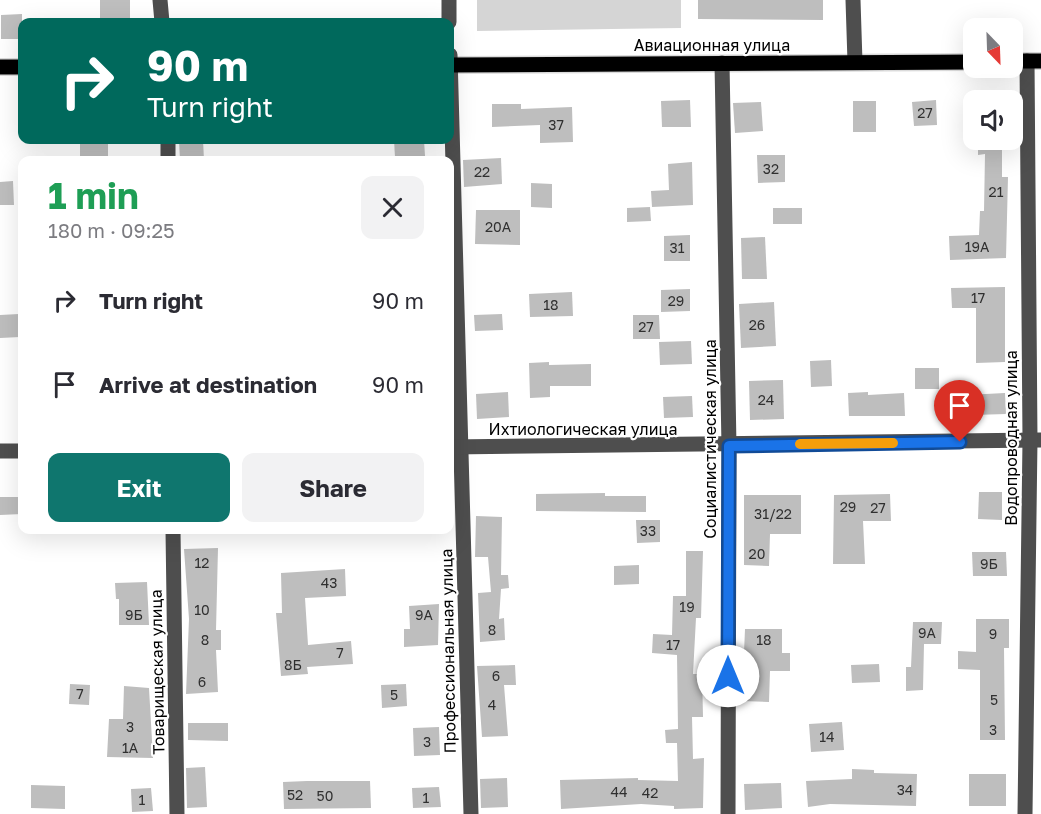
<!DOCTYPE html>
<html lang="en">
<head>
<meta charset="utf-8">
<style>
  body { margin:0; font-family:"Golos Text",sans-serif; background:#f2f2f3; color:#2b2b33; height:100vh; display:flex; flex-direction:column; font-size:22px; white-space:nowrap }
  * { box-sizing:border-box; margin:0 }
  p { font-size:20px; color:#7c7c81 }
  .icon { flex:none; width:33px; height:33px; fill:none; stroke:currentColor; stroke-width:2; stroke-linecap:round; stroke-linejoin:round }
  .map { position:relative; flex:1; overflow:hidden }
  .sheet { position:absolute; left:18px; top:156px; width:436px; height:378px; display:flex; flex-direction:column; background:#fff; border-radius:12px; box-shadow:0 6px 24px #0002 }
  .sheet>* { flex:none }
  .guide { position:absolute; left:18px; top:18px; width:436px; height:126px; border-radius:12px; box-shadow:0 6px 24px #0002; background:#00695c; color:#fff; overflow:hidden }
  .needle { width:39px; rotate:157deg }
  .buttons { position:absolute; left:963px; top:18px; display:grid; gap:12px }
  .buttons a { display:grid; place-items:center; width:60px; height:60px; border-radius:12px; background:#fff; box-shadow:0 6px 24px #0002; font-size:30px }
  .pin { position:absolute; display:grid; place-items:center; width:51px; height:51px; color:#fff; margin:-62px -26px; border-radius:50% 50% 50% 0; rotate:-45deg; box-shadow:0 0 6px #0007 }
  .pin .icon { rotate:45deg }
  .me { position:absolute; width:66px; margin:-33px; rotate:0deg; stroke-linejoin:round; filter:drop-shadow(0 0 4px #0008) }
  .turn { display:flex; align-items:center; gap:21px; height:126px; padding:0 30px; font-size:27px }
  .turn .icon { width:78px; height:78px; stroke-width:2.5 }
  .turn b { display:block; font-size:42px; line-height:51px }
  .round { display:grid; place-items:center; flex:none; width:63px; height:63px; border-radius:12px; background:#f2f2f3 }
  .overview { display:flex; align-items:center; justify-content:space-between; height:102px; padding:0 30px }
  h1 { font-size:36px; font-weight:700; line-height:45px; color:#1e9e55 }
  .action { display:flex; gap:12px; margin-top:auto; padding:12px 30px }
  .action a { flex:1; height:69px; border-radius:12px; background:#0f766e; color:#fff; font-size:24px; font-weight:700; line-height:69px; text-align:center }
  .action a+a { background:#f2f2f3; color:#2b2b33 }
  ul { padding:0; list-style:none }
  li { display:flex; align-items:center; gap:18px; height:84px; padding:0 30px }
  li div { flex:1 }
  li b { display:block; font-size:22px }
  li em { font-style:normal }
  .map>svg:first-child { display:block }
  .green { fill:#d5d5d5 }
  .building { fill:#bebebe }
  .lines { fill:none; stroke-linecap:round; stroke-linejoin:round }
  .major-casing { stroke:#dbdbdb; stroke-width:18 }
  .minor { stroke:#4e4e4e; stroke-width:15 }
  .major { stroke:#000; stroke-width:15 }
  .route-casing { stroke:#114b97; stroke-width:15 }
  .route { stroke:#1a73e8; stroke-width:10 }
  .slow { stroke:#f59e0b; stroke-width:10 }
  .labels { text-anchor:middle; stroke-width:4.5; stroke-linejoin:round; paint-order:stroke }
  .number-label { font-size:14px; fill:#303030 }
  .street-label { font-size:16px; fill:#000; stroke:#fff }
</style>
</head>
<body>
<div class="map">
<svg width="1041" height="814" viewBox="0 0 1041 814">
  <rect width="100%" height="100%" fill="#fff"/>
  <!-- green -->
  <path class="green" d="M477,0h204v28l-204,3z"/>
  <!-- building -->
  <g class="building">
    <rect x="100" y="0" width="30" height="22"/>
    <path d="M698,0h125v20l-125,-1z"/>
    <path d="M22,14v25h-21v-24z"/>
    <path d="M690,100l1,27h-29l-1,-26z"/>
    <path d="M936,100l1,25 -23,1 -2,-24z"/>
    <rect x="853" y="101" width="23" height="31"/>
    <path d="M761,102l2,29 -28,2 -2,-30z"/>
    <path d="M492,104h29v5l51,-2 1,35 -33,1v-18l-48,2z"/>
    <path d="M179,140h24l1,20h-24z"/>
    <path d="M394,140h30l1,16 -30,1z"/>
    <path d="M978,140h24v37h6l-2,81 -56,2 -1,-24 30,-1 1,-24h4l1,-57 -7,1z"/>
    <rect x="80" y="143" width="28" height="14"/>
    <path d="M757,155h28v27l-27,1z"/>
    <path d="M501,158l1,26 -38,3 -1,-27z"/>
    <path d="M692,162l1,43 -41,2 -1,-16 18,-1 -1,-26z"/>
    <path d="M13,181l1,24h-14v-23z"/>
    <path d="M531,183l21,1v24l-21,-1z"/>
    <path d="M650,207l1,14 -24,1v-14z"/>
    <rect x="773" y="208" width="29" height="16"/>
    <path d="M476,210h44v35l-45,-1z"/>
    <path d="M690,235v26h-26v-25z"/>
    <path d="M765,237l2,42h-25l-1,-41z"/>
    <path d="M1005,287v75l-29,1v-55h-24l-1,-20z"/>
    <path d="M690,289v22l-29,1v-22z"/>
    <path d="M572,292l1,24 -43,1 -1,-23z"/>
    <path d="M774,302l2,44 -35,2 -2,-44z"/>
    <path d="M19,314l1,23 -20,1v-23z"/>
    <path d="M502,314l1,16 -28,1 -1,-16z"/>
    <path d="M633,315h26l1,24h-27z"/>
    <path d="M691,341l1,23 -32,1 -1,-23z"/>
    <path d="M831,360l1,26 -21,1 -1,-26z"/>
    <path d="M549,362v3l42,-1v22h-41v11l-20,1 -1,-35z"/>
    <rect x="915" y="368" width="24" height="21"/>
    <path d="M783,380l1,39 -34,1 -1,-39z"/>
    <path d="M941,388h25v7l39,-2 1,21 -65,2z"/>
    <path d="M508,392l1,25 -32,2 -1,-25z"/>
    <path d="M868,392v3l36,-2 1,23h-56l-1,-23z"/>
    <path d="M692,396l1,21 -29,1 -1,-21z"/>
    <path d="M979,492h23v28l-24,-1z"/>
    <path d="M605,493v3h41v16l-110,-1v-17z"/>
    <path d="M890,494l1,27h-28l2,43h-32l1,-69z"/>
    <path d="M744,495h57v39h-31l-1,32 -25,-1z"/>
    <path d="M0,497h22v17l-22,1z"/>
    <path d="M476,516l26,1 -1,58h7l1,13 -8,1 -2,30 5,-1 1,22 -25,2 -2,-49 13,-1 -3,-35h-13z"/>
    <path d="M636,520h24v22l-23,1z"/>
    <path d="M218,548l-2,82h5v20h-5l2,42 -32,2 3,-75 -5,-70z"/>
    <path d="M686,551h17l-2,67h-5l-3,56h9l1,43h-11l1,42 11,-1 -1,50 -29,1v-3l-33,-2 -80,5 -1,-29 78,-2v2l40,1 -1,-38h-11l-1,-13 13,-1 -1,-74 -25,-2 1,-19 19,1 1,-39h13z"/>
    <path d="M972,552h34l1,24h-34z"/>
    <path d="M639,565v19l-25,1v-19z"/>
    <path d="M345,569l1,27 -41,2 3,47 43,-4 2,23 -46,3 1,7 -27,2 -5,-63h6l-1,-40z"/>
    <path d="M147,582l2,43h-30v-26h-3l-1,-16z"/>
    <path d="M439,604l-1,41 -34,2v-18h6l-1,-23z"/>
    <path d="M976,619h33v29h-5l1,92h-25v-70l-22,-1v-18l18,1z"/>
    <path d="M913,622h29l-1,22h-17l-1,46 -17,1v-24h5z"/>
    <path d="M745,629h37v24h8v18h-20l-1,31 -27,-1z"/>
    <path d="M879,664l1,18 -28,1 -1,-18z"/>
    <path d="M515,665l1,20h-12l4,51 -26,1 -5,-71z"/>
    <path d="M70,684l20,1 -1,20 -20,-1z"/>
    <path d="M406,684l1,22 -25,2 -1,-23z"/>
    <path d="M124,686l25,2 4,70 -46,-1 2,-38h14z"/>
    <path d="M842,722l2,28 -33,2 -2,-28z"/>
    <path d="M188,723h40v18l-40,-1z"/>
    <path d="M439,727l1,28 -26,1 -1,-28z"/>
    <path d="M205,767l2,40 -20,1 -1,-40z"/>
    <path d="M852,769l22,1v3l43,1 -1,32 -86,-2 -22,3 -2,-26 46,-2z"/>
    <rect x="969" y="774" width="37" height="32"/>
    <path d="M507,778l1,29 -27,1 -1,-29z"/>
    <path d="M307,781h63l1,27 -87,1 -1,-27z"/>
    <path d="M781,783l1,25 -37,2 -1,-26z"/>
    <path d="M31,785l34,1v23l-34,-1z"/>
    <path d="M439,787l2,20 -28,1 -1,-20z"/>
    <path d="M151,788l2,23 -21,1 -1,-23z"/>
  </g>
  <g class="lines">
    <defs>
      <g id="major">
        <path d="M1012,61h29"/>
        <path d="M450,65l524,-3"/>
        <path d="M0,67h22"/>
      </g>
    </defs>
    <!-- major casing -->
    <use href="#major" class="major-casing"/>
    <!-- minor -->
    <g class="minor">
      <path d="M160,0l2,22"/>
      <path d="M449,0v22"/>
      <path d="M853,0l2,62"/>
      <path d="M450,55l21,759"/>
      <path d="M722,63l7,383 -1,368"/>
      <path d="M168,140v20"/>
      <path d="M450,447l591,-7"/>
      <path d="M0,451h22"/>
      <path d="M173,530l4,284"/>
      <path d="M1025,814l5,-374 -3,-379"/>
    </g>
    <!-- major -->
    <use href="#major" class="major"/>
  </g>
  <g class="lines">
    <defs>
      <path id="route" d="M728,676l1,-230 231,-4"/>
    </defs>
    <!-- route casing -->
    <use href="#route" class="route-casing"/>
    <!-- route -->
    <use href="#route" class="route"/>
    <!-- slow -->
    <path class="slow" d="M800,444l93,-1"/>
  </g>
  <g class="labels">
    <!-- number labels -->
    <g class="number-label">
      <text x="925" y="118">27</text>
      <text x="556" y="130">37</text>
      <text x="771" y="174">32</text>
      <text x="482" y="177">22</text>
      <text x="996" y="197">21</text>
      <text x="498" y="232">20А</text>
      <text x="977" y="252">19А</text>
      <text x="677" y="253">31</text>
      <text x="978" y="303">17</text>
      <text x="676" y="306">29</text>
      <text x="551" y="310">18</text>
      <text x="757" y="330">26</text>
      <text x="646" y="332">27</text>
      <text x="766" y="405">24</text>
      <text x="848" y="512">29</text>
      <text x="878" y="513">27</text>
      <text x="773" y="519">31/22</text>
      <text x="648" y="536">33</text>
      <text x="757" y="559">20</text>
      <text x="202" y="568">12</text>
      <text x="989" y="569">9Б</text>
      <text x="329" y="588">43</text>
      <text x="687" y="612">19</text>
      <text x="202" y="615">10</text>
      <text x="134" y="620">9Б</text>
      <text x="424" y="620">9А</text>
      <text x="492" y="635">8</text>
      <text x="927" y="638">9А</text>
      <text x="993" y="639">9</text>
      <text x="205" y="645">8</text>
      <text x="764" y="645">18</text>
      <text x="673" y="650">17</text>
      <text x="340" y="658">7</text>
      <text x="293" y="670">8Б</text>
      <text x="496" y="681">6</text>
      <text x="202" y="687">6</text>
      <text x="80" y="699">7</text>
      <text x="394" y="700">5</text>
      <text x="994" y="705">5</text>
      <text x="492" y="710">4</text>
      <text x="130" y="732">3</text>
      <text x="993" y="735">3</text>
      <text x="827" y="742">14</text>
      <text x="427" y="747">3</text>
      <text x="130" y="753">1А</text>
      <text x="905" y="795">34</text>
      <text x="619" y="797">44</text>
      <text x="650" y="798">42</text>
      <text x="295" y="800">52</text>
      <text x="325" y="801">50</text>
      <text x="426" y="803">1</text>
      <text x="142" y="805">1</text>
    </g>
    <!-- street labels -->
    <g class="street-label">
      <text x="712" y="51">Авиационная улица</text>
      <text x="583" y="435">Ихтиологическая улица</text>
      <text transform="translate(1011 438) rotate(-90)" y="6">Водопроводная улица</text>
      <text transform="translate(710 439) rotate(-90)" y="6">Социалистическая улица</text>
      <text transform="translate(448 651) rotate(-91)" y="6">Профессиональная улица</text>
      <text transform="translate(157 672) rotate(-91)" y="6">Товарищеская улица</text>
    </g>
  </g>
</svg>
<div class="buttons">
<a><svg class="needle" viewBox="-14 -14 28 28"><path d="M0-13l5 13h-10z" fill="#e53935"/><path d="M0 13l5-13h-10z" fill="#7c7c81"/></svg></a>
<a><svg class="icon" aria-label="sound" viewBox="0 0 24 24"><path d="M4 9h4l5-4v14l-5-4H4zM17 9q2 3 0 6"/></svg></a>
</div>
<div class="pin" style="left:960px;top:442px;background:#d93025"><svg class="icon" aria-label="arrive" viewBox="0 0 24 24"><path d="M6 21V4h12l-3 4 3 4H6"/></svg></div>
<svg class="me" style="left:728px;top:676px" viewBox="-20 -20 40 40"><circle r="19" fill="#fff"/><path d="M0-13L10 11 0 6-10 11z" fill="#1a73e8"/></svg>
<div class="guide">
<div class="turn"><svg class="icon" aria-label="right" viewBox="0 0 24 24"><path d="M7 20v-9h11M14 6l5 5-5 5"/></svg><div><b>90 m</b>Turn right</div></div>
</div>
<section class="sheet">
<div class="overview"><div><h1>1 min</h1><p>180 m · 09:25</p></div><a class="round"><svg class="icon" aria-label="close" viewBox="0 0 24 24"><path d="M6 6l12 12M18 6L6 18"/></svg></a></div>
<ul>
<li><svg class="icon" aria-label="right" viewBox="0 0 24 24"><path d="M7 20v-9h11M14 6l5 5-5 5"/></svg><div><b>Turn right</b></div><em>90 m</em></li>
<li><svg class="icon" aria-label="arrive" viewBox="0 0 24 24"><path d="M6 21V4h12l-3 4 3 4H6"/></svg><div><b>Arrive at destination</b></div><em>90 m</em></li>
</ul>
<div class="action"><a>Exit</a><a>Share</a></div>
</section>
</div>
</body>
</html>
